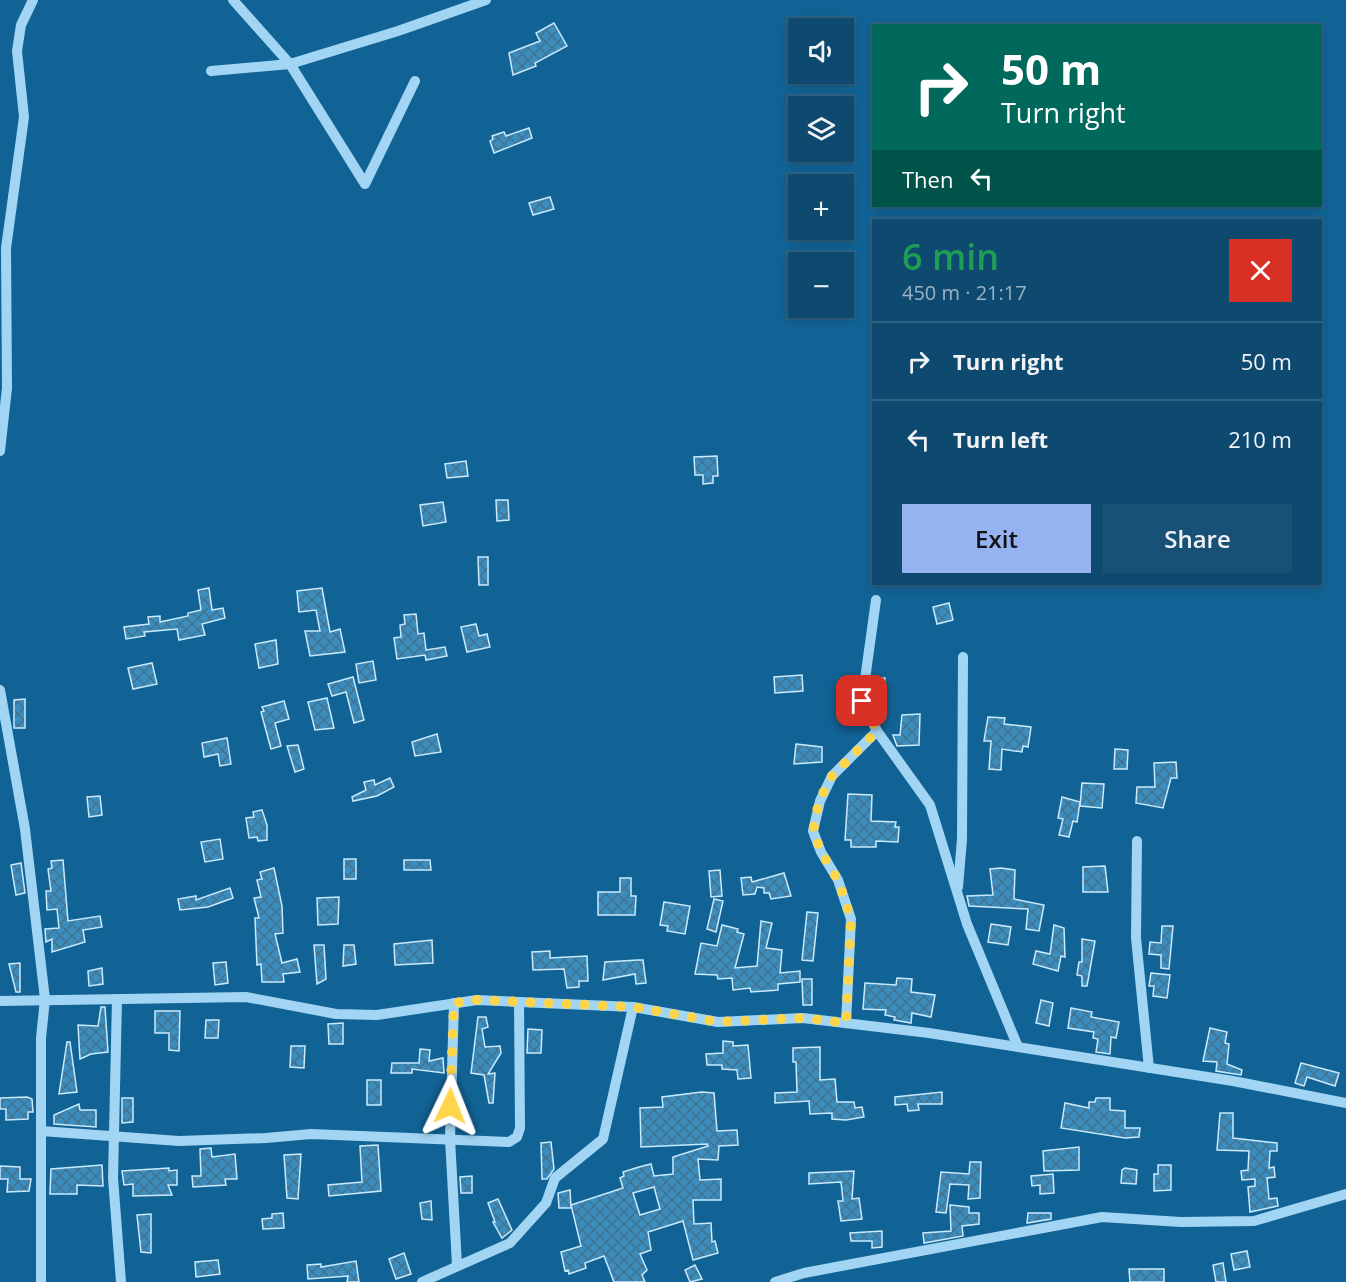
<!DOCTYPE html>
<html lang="en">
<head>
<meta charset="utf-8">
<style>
  body { margin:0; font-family:"Open Sans",sans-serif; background:#175175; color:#f1f3f6; height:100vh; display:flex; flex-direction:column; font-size:22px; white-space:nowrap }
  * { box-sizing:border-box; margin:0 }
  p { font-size:20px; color:#9bb3c3 }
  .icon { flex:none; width:33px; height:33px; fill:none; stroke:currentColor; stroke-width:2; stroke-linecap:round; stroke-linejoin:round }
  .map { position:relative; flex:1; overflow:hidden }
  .panel { position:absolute; left:872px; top:219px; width:450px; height:366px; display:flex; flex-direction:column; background:#0e4a70; border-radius:0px; box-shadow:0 3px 9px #0003,0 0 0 2px #2e6283 }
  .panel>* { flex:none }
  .guide { position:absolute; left:872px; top:24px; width:450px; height:183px; border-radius:0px; box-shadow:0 3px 9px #0003,0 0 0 2px #2e6283; background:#00695c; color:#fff; overflow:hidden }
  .tools { position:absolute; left:788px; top:18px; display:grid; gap:12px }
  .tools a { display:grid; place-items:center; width:66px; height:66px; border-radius:0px; background:#0e4a70; box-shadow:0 3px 9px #0003,0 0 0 2px #2e6283; font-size:30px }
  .pin { position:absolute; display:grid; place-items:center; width:51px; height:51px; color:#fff; margin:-26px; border-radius:12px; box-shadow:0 3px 9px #0006 }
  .me { position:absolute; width:66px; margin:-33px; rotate:2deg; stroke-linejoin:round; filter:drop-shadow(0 0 4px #0008) }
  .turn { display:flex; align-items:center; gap:21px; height:126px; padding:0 30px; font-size:27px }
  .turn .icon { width:78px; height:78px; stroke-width:2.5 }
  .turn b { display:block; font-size:42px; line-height:51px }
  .then { display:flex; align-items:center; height:57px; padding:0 30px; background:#0003; gap:12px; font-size:22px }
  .round { display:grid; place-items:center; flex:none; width:63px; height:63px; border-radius:0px; background:#175175 }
  .overview { display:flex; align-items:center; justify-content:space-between; height:102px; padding:0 30px }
  h1 { font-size:36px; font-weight:600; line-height:45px; color:#1e9e55 }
  .button { display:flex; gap:12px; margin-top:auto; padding:12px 30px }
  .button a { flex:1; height:69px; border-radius:0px; background:#95b2f1; color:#111; font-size:24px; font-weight:600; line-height:69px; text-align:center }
  .button a+a { background:#175175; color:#f1f3f6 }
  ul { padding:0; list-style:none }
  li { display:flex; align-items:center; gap:18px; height:78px; padding:0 30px; border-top:2px solid #2e6283 }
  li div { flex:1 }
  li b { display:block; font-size:22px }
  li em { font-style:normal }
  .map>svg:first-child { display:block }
  .building { fill:url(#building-cross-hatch); stroke:#c9eafd; stroke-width:1.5; fill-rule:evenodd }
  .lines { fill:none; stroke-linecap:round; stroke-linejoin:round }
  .minor { stroke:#a2d5f3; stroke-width:10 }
  .route { stroke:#ffd54a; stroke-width:10; stroke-dasharray:0 18 }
</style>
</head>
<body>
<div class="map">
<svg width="1346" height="1282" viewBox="0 0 1346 1282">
  <defs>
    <pattern id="building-cross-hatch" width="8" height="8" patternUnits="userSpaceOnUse" patternTransform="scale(1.5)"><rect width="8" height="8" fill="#3b8dbd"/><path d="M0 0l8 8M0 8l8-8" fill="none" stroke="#427390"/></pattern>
  </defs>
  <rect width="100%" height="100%" fill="#126395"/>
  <!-- building -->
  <g class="building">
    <path d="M554,23l13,23 -32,17 1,3 -23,9 -4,-22 31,-12 -4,-8z"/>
    <path d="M529,128l3,10 -38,15 -4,-12 3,-2 -1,-3 12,-4 2,4z"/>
    <path d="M550,197l4,12 -21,6 -4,-12z"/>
    <path d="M717,456l1,20h-5v7l-10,1v-9h-8l-1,-18z"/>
    <path d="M466,461l2,15 -21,2 -2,-14z"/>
    <path d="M496,500h12l1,20 -12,1z"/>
    <path d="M443,502l3,20 -23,4 -3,-21z"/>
    <path d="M478,557h10v28h-9z"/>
    <path d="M209,588l3,22 11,-2 2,10 -23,6 3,11 -26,5 -2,-11 -33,3 1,4 -19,3 -2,-12 25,-3 -1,-7 12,-1v6l28,-6v-3l13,-3 -3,-20z"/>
    <path d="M322,588l8,44 10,-3 5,23 -35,4 -5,-25h15l-4,-21 -17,2 -2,-21z"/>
    <path d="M949,603l4,17 -16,4 -4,-17z"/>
    <path d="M416,614l2,20 6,-1 2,17 19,-3 2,9 -21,4 -1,-5 -28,4 -3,-21 7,-1 -1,-12 5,-1 -1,-9z"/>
    <path d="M476,624l3,12 8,-2 3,13 -23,5 -6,-25z"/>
    <path d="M276,640l2,24 -19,4 -4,-24z"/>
    <path d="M373,661l3,19 -17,3 -3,-19z"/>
    <path d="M152,663l5,21 -24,5 -5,-21z"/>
    <path d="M802,675l1,16 -28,2 -1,-16z"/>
    <path d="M353,677l11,43 -10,3 -8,-31 -14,4 -4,-12z"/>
    <path d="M874,678h11l-1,23h-10z"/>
    <path d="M327,698l7,30 -19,2 -7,-28z"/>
    <path d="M25,699v29h-11v-28z"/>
    <path d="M284,701l5,18 -14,4 6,23 -10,3 -10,-37 3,-1 -2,-4z"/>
    <path d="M920,714l-1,31 -22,1 -4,-11h7l2,-20z"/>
    <path d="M988,717l17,1 -1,6 27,3 -3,20 -5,-1 -1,6 -20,-3 -1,21 -12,-1 2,-28h-7z"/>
    <path d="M437,734l4,18 -26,4 -3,-14z"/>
    <path d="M227,738l4,26 -11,2 -2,-12 -14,3 -2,-14z"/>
    <path d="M796,744l26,3v15l-28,2z"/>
    <path d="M298,745l6,24 -9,3 -8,-26z"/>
    <path d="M1115,749l13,1 -1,19h-13z"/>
    <path d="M1176,762l1,16h-6l-8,30 -27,-5 1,-16h18l-1,-24z"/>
    <path d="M390,778l4,9 -17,9 -24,5 -1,-4 14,-7 -2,-8 10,-2 1,5z"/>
    <path d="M1082,783l22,1 -2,24 -22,-2z"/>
    <path d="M848,794l24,1 -1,26 25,1 -1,5h4l-1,15 -22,-1v6h-25v-7h-6z"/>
    <path d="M100,796l2,19 -13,2 -2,-20z"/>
    <path d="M1062,797l18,5 -3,20 -4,-1 -4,16 -10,-2 4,-16 -5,-1z"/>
    <path d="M262,810l5,15v15l-9,1 -1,-4 -8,1 -3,-20 8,-1 -1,-5z"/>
    <path d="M220,839l3,20 -18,3 -4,-20z"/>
    <rect x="344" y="859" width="12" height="20"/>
    <path d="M63,860l5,61 32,-5 2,11 -19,3 2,12 -33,10v-13l-6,3 -1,-13 14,-1 -2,-19 -10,1 -1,-19h5l-3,-22 4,-1 -1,-7z"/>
    <path d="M404,860h26l1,10h-27z"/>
    <path d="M21,863l4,30 -9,2 -5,-30z"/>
    <path d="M1105,866l3,26h-25v-25z"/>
    <path d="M274,868l8,38 1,27 -8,1 7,29 15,-4 3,13 -17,2 1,8h-22l-1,-18 -4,1 -2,-47h4l-5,-20 7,-1 -4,-17 5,-1 -2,-7z"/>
    <path d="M1001,868l14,2 -1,29 30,6 -5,26 -13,-2 2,-20 -59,-3 -2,-10 26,-1 -3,-26z"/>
    <path d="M720,870l2,26 -11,1 -2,-26z"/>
    <path d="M784,873l7,23 -20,3 -2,-6h-5v-5l-7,-1 -2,7 -12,1 -2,-17 10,-1 1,5z"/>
    <path d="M620,878h11v18h5l-1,19h-37v-23h22z"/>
    <path d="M230,888l3,10 -25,9 -28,3 -2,-11 18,-3v4z"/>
    <path d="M339,897l-1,27 -20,1 -1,-27z"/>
    <path d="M714,899l9,2 -7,31 -9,-3z"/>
    <path d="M664,902l26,4 -5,28 -18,-3 1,-5 -8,-1z"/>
    <path d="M807,912l11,1 -5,48 -11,-1z"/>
    <path d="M761,921l11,2 -6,25 16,2 -2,23 20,-2v11l-22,2v6l-27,2 -1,-4 -17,2 -1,-12 -14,1 -1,-4 -22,-1 6,-31 16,3 5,-21 16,4 -1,3 7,2 -9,34 22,-2z"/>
    <path d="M991,924l20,3 -3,18 -20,-3z"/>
    <path d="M1054,925l10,3 1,29 -4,-1 -3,15 -25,-7 3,-13 14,3z"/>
    <path d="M1162,926h11l-4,43 -8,-1v-13l-12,-1 1,-12 11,1z"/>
    <path d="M1082,939l13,2 -8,45h-5v-10l-5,-1 2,-13h3z"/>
    <path d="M432,940l1,23 -38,2 -1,-21z"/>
    <path d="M314,945h10l2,34 -9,5z"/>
    <path d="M344,945h10l2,19 -13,2z"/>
    <path d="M550,951v7l37,-2 1,25h-9v6l-12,1 -3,-19 -31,1 -1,-18z"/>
    <path d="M638,960h5l3,23 -10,1 -1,-10 -32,6 2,-18z"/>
    <path d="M226,962l2,21 -13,2 -2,-22z"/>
    <path d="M20,963v29h-4l-7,-28z"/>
    <path d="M102,968l1,16 -14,2 -1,-15z"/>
    <path d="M1151,973l19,2 -3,23 -14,-2 1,-10h-5z"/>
    <path d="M897,978l15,1 -1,13 24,3 -4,22 -19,-4 -1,10 -17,-3 1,-3 -10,-2 1,-5 -23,-1 2,-26 31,2z"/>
    <path d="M802,979h10v26h-9z"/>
    <path d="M1041,1000l12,3 -4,23 -13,-3z"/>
    <path d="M101,1007h4l3,45 -17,2 -11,5 -2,-34 20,1z"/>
    <path d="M1071,1008l21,4 -1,5 28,5 -3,16 -5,-1 -1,17 -14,-2 2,-13 -5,-1 1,-6 -26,-4z"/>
    <path d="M155,1011h25l-1,40 -10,-1v-17h-14z"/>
    <path d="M478,1017h8l2,10 -6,2 3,18 15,-1 1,7 -13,21 7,-1 -2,30h-4l-5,-28 -13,-2z"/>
    <path d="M206,1020h13l-1,18h-13z"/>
    <path d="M343,1023v21h-14l-1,-20z"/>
    <path d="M1210,1028l17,4 -2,11 4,1 -2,20 15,6 -1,5 -25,-4 1,-9 -14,-1z"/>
    <path d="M528,1029l14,1 -1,23h-14z"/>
    <path d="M723,1041l10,1v4l15,-1 3,33 -13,1 -1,-9 -15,-1v-4h-15l-1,-11 17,-1z"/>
    <path d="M67,1042h3l7,50 -18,2z"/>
    <path d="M291,1046h14l-1,22 -14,-1z"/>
    <path d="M820,1047v33l15,-1 2,23h17l1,6 7,-1 2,10 -18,3 -14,-1v-6l-22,1 -1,-13 -34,2v-10l22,-1 -1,-30h-3v-14z"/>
    <path d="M420,1049l10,1 -1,11 14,-3 1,15 -32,-4v4h-21l1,-10h27z"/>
    <path d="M1301,1063l38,10 -4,13 -28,-9 -3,9 -9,-3z"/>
    <rect x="367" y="1080" width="14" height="25"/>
    <path d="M702,1092l12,1 3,38 20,-1 1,15 -19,1 -1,14 -20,-1 2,21 21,-1v21h-28l1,24 17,-1 1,19 3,-1 3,12 -25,7 -10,-39 -35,11 3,18 -11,4 7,16 -5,5 3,7h-31l-10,-26 -19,7 1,5 -17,6 -1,-4 -3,1 -4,-19 20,-6 -10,-41 52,-17 -3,-10 4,-2 -1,-4 16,-5 12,-3 3,12 19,-2v-17l35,-11 -1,-2 -66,3 -1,-39 23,-1 -1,-10zM654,1187l6,22 -20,6 -7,-22z"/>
    <path d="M942,1092v12h-24l1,6 -11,1 -1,-7 -12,1v-8z"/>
    <path d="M27,1097l5,2 1,13h-5v7l-22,1v-11h-6v-11z"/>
    <path d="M122,1098h11v24l-11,1z"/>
    <path d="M1096,1098h14v12l15,1v17h15l-1,9 -14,1 -64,-10 4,-25 24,5v-6h6z"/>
    <path d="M79,1104l1,6h16v17l-42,-3v-9z"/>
    <path d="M1220,1113h13v25l44,5v8h-7l-1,17 5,-1 1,10 -8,1 2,21 8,-1 1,8 -28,6 -2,-25 7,-1v-7l-13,1 -1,-9 7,-1 1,-19 -32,-1z"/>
    <path d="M551,1142l3,27 -7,10h-5l-1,-36z"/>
    <path d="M378,1145l3,46 -52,5 -1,-11 34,-3 -2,-36z"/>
    <path d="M1079,1147v23l-35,1 -1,-20z"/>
    <path d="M211,1148l1,9 23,-3 2,25h-12l1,6 -33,2 -1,-11h9l-1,-27z"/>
    <path d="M301,1154l-3,45 -11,-1 -3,-43z"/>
    <path d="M970,1162h11l-1,36 -12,1 1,-14 -19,-1 -4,29 -10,-1 5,-40 28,2z"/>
    <path d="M102,1165l1,21 -26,-1v9h-27l1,-25z"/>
    <path d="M1158,1165h13v25l-17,1v-17h4z"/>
    <path d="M0,1166l20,1v12h11l-2,12 -22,1 1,-13h-8z"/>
    <path d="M169,1168v3l8,-1v15h-9l4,10 -39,1v-12l-9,1 -2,-14z"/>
    <path d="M1125,1168l12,2 -1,14 -15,-1 1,-13z"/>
    <path d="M854,1171l-2,28 7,-1 3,21 -21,2 -3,-20h5l-2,-19 -32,2v-11z"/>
    <path d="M1053,1174l1,19 -14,1v-9l-8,1 -1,-10z"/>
    <path d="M472,1176v17h-11l-1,-16z"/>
    <path d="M570,1190l1,18h-12l-1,-15z"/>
    <path d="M498,1199l14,31 -10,8 -9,-16h2l-7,-19z"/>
    <path d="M431,1201l1,19 -10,-1 -2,-16z"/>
    <path d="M950,1205l19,2v6h10v11l-17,2 1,10 -39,7 -1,-10 28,-2z"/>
    <path d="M283,1213l1,15 -21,1 -1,-10 10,-1v-4z"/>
    <path d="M1028,1213h23v6l-24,4z"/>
    <path d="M151,1214v39l-10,-1 -4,-37z"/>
    <path d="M882,1231v16l-10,1v-7h-21l-1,-8z"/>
    <path d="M1247,1251l3,16 -16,3 -3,-16z"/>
    <path d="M404,1253l7,21 -15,5 -7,-20z"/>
    <path d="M218,1260l2,14 -24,3 -1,-15z"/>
    <path d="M356,1261l3,21h-12l1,-6 -40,3 -1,-14 14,-1v3z"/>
    <path d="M1223,1263l3,19h-10l-3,-17z"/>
    <path d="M695,1265l7,14 -12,3 -5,-12z"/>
    <path d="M1129,1269h35v13h-34z"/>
  </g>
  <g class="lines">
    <!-- minor -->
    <g class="minor">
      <path d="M233,0l57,64 75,120 50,-103"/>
      <path d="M211,71l79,-7 108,-33 88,-31"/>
      <path d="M0,451l7,-63 -1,-140 18,-131 -7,-66 4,-26 12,-25"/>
      <path d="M876,600l-14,101 15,30 53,74 37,119 51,123"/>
      <path d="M0,690l25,139 20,170 -4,39v244"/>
      <path d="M1137,841l-1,97 13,130"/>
      <path d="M958,887l4,-48 1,-182"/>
      <path d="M117,999l-4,179 8,104"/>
      <path d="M0,1001l246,-4 90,17 41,1 100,-15 156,7 85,15 85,-4 126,15 304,48 113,22"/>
      <path d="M454,1003l-4,136 7,126"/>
      <path d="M846,1023l5,-104 -13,-39 -17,-28 -8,-21 7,-30 12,-25 45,-45"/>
      <path d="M41,1131l138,10 87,-3 45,-4 198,8 8,-5 3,-9 -1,-126"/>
      <path d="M422,1282l88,-39 36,-40 9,-25 48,-39 30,-132"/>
      <path d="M775,1282l29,-9 298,-56 79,5 73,-1 92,-27"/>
    </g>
  </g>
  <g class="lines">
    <!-- route -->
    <path class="route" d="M450,1106l4,-103 23,-3 156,7 85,15 85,-4 43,5 5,-104 -13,-39 -17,-28 -8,-21 6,-30 13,-25 45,-45 -15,-30"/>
  </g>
</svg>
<div class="tools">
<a><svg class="icon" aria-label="sound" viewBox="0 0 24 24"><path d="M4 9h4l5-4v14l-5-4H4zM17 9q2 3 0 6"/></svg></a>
<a><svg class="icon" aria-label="layers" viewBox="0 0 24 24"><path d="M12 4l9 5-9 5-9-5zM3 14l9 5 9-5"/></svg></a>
<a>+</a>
<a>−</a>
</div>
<div class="pin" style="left:862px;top:701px;background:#d93025"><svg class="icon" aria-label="arrive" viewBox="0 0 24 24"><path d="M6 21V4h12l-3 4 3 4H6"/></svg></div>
<svg class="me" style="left:450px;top:1106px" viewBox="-20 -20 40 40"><path d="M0-17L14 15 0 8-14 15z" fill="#ffd54a" stroke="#fff" stroke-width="4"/></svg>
<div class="guide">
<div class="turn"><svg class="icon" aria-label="right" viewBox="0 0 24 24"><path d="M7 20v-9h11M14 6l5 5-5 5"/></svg><div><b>50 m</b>Turn right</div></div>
<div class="then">Then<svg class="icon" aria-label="left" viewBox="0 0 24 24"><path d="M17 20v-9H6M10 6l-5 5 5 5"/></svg></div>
</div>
<section class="panel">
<div class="overview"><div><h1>6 min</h1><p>450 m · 21:17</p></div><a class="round" style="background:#d93025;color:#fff"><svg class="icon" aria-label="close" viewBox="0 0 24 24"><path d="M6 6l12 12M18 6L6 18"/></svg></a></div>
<ul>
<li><svg class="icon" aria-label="right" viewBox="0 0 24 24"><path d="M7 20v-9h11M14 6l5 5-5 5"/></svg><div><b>Turn right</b></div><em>50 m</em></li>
<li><svg class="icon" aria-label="left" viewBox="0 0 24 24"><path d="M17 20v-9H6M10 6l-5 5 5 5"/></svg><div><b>Turn left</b></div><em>210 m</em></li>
</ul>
<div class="button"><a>Exit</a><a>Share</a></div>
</section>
</div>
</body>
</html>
